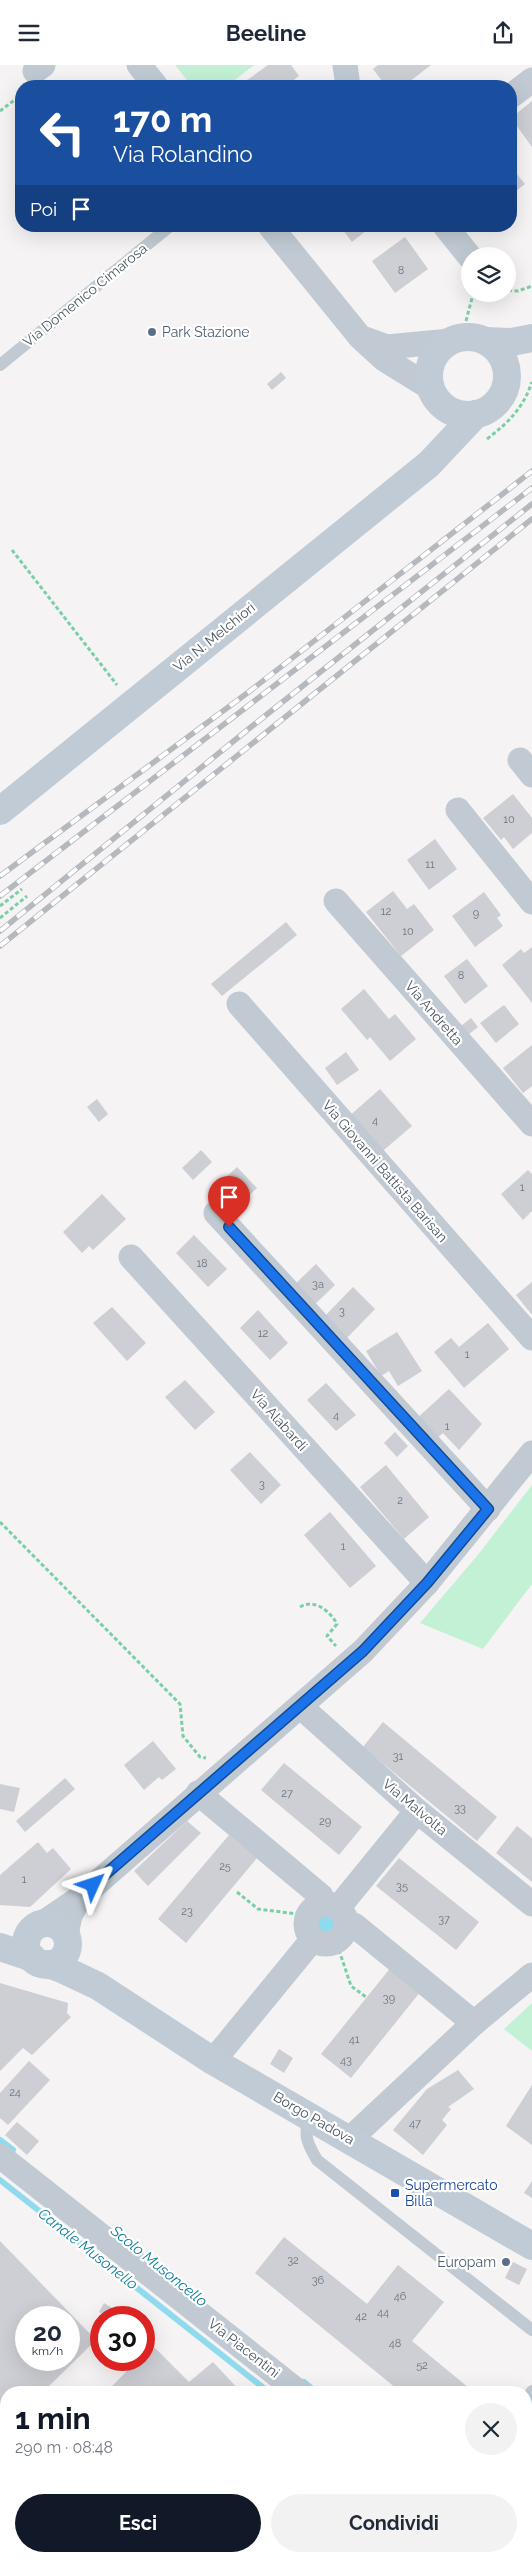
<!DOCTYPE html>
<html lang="it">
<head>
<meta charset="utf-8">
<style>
  body { margin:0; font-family:Raleway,sans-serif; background:#f2f2f3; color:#1f2937; height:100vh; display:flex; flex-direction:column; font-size:19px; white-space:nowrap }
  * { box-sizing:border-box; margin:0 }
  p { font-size:16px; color:#747a83 }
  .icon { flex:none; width:28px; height:28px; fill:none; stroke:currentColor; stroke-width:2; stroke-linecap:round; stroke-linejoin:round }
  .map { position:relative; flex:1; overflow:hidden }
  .drawer { position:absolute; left:0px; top:2321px; width:532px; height:176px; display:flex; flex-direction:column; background:#fff; border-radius:20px 20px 0 0; box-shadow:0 5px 20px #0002 }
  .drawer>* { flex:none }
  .top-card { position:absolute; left:15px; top:15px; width:502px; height:152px; border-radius:20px; box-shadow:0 5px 20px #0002; background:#1a4fa0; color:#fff; overflow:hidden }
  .tools { position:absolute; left:461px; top:182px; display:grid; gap:10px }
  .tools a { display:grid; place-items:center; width:55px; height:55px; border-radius:50%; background:#fff; box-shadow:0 5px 20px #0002; font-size:25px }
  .speed { position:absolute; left:15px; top:2241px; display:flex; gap:10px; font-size:25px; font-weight:700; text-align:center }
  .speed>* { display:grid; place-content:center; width:65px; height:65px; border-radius:50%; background:#fff; box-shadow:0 5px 20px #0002; line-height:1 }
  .speed small { font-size:12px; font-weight:400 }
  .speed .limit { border:8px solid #d22; background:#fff; color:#111 }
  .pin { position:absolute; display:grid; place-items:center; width:42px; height:42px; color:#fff; margin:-51px -21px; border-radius:50% 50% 50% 0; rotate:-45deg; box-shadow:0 0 5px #0007 }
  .pin .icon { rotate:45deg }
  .me { position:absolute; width:55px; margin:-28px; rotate:48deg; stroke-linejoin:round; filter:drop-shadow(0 0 4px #0008) }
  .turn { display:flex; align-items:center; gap:18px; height:105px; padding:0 15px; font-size:22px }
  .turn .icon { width:65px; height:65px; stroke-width:2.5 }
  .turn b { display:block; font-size:35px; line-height:42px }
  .then { display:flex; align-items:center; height:48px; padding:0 15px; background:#0003; gap:10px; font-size:19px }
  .round { display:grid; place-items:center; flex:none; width:52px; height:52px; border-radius:26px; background:#f2f2f3 }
  .headline { display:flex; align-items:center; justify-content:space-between; height:85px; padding:0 15px }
  h1 { font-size:30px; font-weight:700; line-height:38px; color:#111827 }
  .cta { display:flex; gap:10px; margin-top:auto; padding:10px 15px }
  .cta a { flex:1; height:58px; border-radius:30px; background:#111827; color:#fff; font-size:20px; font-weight:700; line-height:58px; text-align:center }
  .cta a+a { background:#f2f2f3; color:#1f2937 }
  header { display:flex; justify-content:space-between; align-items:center; height:65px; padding:0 15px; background:#fff; font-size:22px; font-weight:700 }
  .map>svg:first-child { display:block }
  .green { fill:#c3f1d5 }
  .water { fill:#90daee }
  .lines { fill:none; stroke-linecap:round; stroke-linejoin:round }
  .stream { stroke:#90daee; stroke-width:6 }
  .building { fill:#cdcfd5; fill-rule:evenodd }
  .path { stroke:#7ad0a6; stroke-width:3; stroke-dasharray:4 2.5; stroke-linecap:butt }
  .lane { stroke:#c1cad2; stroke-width:12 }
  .street { stroke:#c1cad2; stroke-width:25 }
  .secondary { stroke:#c1cbd6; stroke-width:28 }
  .rail-casing { stroke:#b5b8bd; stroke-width:5.5 }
  .rail { stroke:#fff; stroke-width:4; stroke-dasharray:11; stroke-linecap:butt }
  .route-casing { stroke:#114b97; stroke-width:12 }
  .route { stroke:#1a73e8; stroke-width:9 }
  .service-dot { fill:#5c6f8a; stroke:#fff; stroke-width:2 }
  .transit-dot { fill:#1a4fb4; stroke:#fff; stroke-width:2 }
  .labels { text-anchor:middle; stroke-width:4.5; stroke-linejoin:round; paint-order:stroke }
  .number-label { font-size:11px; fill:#6b747e }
  .street-label { font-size:14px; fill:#4a5661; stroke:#fff }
  .service-label { font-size:14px; fill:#4e5e75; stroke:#fff; text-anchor:start }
  .transit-label { font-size:14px; fill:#164399; stroke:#fff; text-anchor:start }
  .water-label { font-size:15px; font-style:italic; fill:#0c7c9b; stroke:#fff }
</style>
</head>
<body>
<header><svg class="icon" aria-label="menu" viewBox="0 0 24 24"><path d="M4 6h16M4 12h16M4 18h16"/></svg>Beeline<svg class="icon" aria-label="share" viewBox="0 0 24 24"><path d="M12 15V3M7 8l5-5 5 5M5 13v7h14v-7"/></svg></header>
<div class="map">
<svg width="532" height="2497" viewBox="0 0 532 2497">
  <rect width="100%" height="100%" fill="#f5f3f3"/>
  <!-- green -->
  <g class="green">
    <path d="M175,0h79l-27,21h-35z"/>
    <path d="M532,1420v99l-49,65 -63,-26 57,-67z"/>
    <path d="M532,1938v48l-28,-22z"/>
  </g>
  <!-- water -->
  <path class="water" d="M318,1848l18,3 1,12 -5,6 -8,2 -10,-7 -1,-9z"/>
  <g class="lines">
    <!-- stream -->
    <g class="stream">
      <path d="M0,2075l13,10"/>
      <path d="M0,2115l270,213"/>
      <path d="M304,2317l13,11"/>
      <path d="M355,2491l1,6"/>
      <path d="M460,2491l6,6"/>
    </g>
  </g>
  <!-- building -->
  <g class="building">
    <path d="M268,0h23l8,11 -13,10h-41l-2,-3z"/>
    <path d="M378,0h53l-22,17 2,2 -3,2h-22l-13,-17z"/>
    <path d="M532,36v46l-21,-29z"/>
    <path d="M511,102l14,17 -14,11z"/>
    <path d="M340,161h32l-20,16z"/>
    <path d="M405,172l23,32 -33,24 -23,-32z"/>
    <path d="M281,307l5,6 -14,12 -5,-6z"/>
    <path d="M513,729l19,24v15l-19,16 -9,-12 -3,3 -18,-22z"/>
    <path d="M435,774l22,30 -28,21 -22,-30z"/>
    <path d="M393,826l14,18 7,-5 20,26 -33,26 -35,-44z"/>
    <path d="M484,827l17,23 -4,3 6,8 -28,21 -23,-31z"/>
    <path d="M286,857l11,13 -75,61 -11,-12z"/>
    <path d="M532,882v56l-30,-38 19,-16 3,4z"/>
    <path d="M467,894l21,27 -23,18 -21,-28z"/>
    <path d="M364,924l25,30 6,-5 21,25 -26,22 -20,-24 -3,3 -26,-31z"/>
    <path d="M504,940l15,19 -23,19 -16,-20z"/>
    <path d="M471,953l7,9 -14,11 -7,-9z"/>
    <path d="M532,980v41l-9,7 -20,-25z"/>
    <path d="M346,987l13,18 -22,15 -12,-17z"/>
    <path d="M380,1024l32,37 -34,29 -31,-37z"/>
    <path d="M97,1034l11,15 -9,8 -12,-15z"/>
    <path d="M201,1085l11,12 -19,18 -11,-12z"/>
    <path d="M237,1102l20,21 -26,24 -20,-21z"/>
    <path d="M528,1105l4,4v37l-9,9 -22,-26z"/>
    <path d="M102,1129l24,25 -33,31 -4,-4 -7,7 -19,-21z"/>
    <path d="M194,1170l33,34 -19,18 -32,-34z"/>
    <path d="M316,1199l19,21 -24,23 -19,-21z"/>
    <path d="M532,1217v33l-16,-20z"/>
    <path d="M353,1222l22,22 -31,32 -22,-22z"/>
    <path d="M112,1242l34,36 -19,18 -34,-38z"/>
    <path d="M258,1245l30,33 -18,17 -30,-32z"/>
    <path d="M488,1258l21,26 -45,39 -30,-36 17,-14 8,9z"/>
    <path d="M397,1267l25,39 -24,15 -9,-15 -8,5 -15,-25z"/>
    <path d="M185,1315l30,32 -20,18 -30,-33z"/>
    <path d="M326,1318l30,32 -20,16 -29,-31z"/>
    <path d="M449,1324l33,35 -23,26 -16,-17 -9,8 -19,-21z"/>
    <path d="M395,1367l13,14 -11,11 -13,-14z"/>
    <path d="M250,1387l31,33 -20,19 -31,-34z"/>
    <path d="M386,1400l43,52 -25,22 -44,-52z"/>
    <path d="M330,1447l46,54 -26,22 -46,-53z"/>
    <path d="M383,1657l114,95 -20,24 -114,-94z"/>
    <path d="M153,1676l23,28 -14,11 -3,-3 -15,13 -20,-25z"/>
    <path d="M284,1698l78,64 -23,28 -78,-65z"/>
    <path d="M65,1713l10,11 -50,43 -9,-11z"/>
    <path d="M0,1719l20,4 -6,24 -14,-3z"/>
    <path d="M187,1756l14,12 -53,53 -14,-15z"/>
    <path d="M517,1761l15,12v44l-36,-29z"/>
    <path d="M229,1770l28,23 -71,85 -28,-24z"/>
    <path d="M38,1777l9,11 6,-5 18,21 -41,38 -30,-2v-30z"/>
    <path d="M399,1793l80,64 -23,28 -80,-64z"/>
    <path d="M392,1901l29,25 -70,87 -30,-24z"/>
    <path d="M0,1918l68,20 -1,10 4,4 -39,38 -9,-7 -23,23z"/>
    <path d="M279,1984l14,9 -9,15 -14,-9z"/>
    <path d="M29,1996l21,19 -42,45 -8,-7v-25z"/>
    <path d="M458,2005l16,19 -26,18 3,2 -9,11 5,5 -24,30 -30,-25 34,-41z"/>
    <path d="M532,2020v60l-26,-19z"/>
    <path d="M17,2057l22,19 -12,14 -22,-20z"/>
    <path d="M532,2116v17l-8,-5z"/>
    <path d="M284,2172l83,67 31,-39 46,37 -32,39 63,52h-73l-147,-120z"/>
    <path d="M0,2176l96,99 -54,53h-36v34l-6,6zM26,2252h43v43h-43z"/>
    <path d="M513,2197l14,7 -8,16 -14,-7z"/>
    <path d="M104,2238l8,5 -5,9 -8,-5z"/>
    <path d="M153,2281l36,36 24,-20 29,31h-137l33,-33h6v-6z"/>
    <path d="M532,2358v43l-6,6v-41z"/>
    <path d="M6,2423v68h224l-6,6h-224v-68z"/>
    <path d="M262,2491h49l-6,6h-49z"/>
    <path d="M314,2491h17l-5,6h-6z"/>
  </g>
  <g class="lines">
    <!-- path -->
    <g class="path">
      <path d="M0,46l21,-16"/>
      <path d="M508,225l10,1 14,-5"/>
      <path d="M466,256l7,-27"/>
      <path d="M487,374c22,-17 36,-31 45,-57"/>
      <path d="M12,485l105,135"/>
      <path d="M0,841l22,-17"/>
      <path d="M0,853l27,-22"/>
      <path d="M0,1457l180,182 3,32 17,21 6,1"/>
      <path d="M300,1542c14,-9 30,4 37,17l-10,12 9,10"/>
      <path d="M237,1827l21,17 39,5"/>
      <path d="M339,1885l12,36 15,11"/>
    </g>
    <!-- lane -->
    <g class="lane">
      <path d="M0,300l170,-139"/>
      <path d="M310,2051c-7,19 -3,27 7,44l215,170"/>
      <path d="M526,2336l6,-10"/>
    </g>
    <!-- street -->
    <g class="street">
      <path d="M139,0l17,21"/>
      <path d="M345,0l3,21"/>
      <path d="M35,6l8,-6"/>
      <path d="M511,31l21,-16"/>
      <path d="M270,161l90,111 24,22 47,29"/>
      <path d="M445,161l25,31"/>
      <path d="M365,274l22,8 63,-6"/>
      <path d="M520,695l12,15"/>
      <path d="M458,745l74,92"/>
      <path d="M336,836l196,223"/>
      <path d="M239,939l293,334"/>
      <path d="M216,1148l272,296"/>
      <path d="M131,1192l296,326"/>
      <path d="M301,1642l116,104 115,93"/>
      <path d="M198,1728l123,103 4,8"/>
      <circle cx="326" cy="1859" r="20"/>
      <path d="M338,1843l79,-97"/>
      <path d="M43,1858l38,-26 282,-246 64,-68 105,-130"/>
      <path d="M347,1859l7,1 120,98"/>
      <path d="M66,1869l4,-18 9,-17"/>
      <path d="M213,1996l100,-122"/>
      <path d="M350,2074l124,-116 58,-48"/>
      <path d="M0,2091l300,237"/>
      <path d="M487,2491l6,6"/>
    </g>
    <!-- secondary -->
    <g class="secondary">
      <circle cx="468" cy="311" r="39"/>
      <path d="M486,276l26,1 20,-4"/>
      <path d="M0,746l429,-347 47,-50"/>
      <circle cx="47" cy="1879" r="21"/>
      <path d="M0,1882l33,11"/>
      <path d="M48,1899l14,5 36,17 115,75 319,185"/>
    </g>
    <defs>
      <g id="rail">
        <path d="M0,811l250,-185 282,-220"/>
        <path d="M0,831l532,-408"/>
        <path d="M0,866l251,-204 281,-223"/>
        <path d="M0,881l532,-427"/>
      </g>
    </defs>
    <!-- rail casing -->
    <use href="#rail" class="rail-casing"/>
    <!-- rail -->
    <use href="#rail" class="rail"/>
  </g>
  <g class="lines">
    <defs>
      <path id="route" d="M93,1820l270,-234 64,-68 61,-74 -259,-282"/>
    </defs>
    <!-- route casing -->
    <use href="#route" class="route-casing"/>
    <!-- route -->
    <use href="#route" class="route"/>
  </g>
  <!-- markers -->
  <g class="service-dot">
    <circle cx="152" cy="267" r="5"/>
    <circle cx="506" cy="2197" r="5"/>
  </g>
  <rect class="transit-dot" x="390" y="2123" width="10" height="10" rx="2.5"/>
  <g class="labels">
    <!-- number labels -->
    <g class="number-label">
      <text x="401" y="209">8</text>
      <text x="509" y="758">10</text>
      <text x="430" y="803">11</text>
      <text x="386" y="850">12</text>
      <text x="476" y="852">9</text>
      <text x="408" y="870">10</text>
      <text x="461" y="914">8</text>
      <text x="375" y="1059">4</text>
      <text x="522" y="1126">1</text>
      <text x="202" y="1202">18</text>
      <text x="318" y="1223">3a</text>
      <text x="342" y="1250">3</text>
      <text x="263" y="1272">12</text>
      <text x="467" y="1293">1</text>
      <text x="336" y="1354">4</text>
      <text x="447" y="1365">1</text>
      <text x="262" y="1423">3</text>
      <text x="400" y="1439">2</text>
      <text x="343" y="1485">1</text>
      <text x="398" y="1695">31</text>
      <text x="287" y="1732">27</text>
      <text x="460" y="1747">33</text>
      <text x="325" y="1760">29</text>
      <text x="225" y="1805">25</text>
      <text x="24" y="1818">1</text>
      <text x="402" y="1825">35</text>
      <text x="187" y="1850">23</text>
      <text x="444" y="1858">37</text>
      <text x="389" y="1937">39</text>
      <text x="354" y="1978">41</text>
      <text x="346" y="1999">43</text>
      <text x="15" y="2031">24</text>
      <text x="415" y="2062">47</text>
      <text x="293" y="2199">32</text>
      <text x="318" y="2219">36</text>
      <text x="400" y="2235">46</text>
      <text x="383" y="2251">44</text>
      <text x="361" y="2255">42</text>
      <text x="395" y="2282">48</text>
      <text x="422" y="2304">52</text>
    </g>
    <!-- street labels -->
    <g class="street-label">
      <text transform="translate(85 230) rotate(-39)" y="5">Via Domenico Cimarosa</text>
      <text transform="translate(214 572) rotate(-39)" y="5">Via N. Melchiori</text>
      <text transform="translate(434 948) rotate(49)" y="5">Via Andretta</text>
      <text transform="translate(385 1106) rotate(49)" y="5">Via Giovanni Battista Barisan</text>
      <text transform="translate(279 1355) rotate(48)" y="5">Via Alabardi</text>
      <text transform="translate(415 1742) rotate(40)" y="5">Via Malvolta</text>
      <text transform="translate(314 2053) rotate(30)" y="5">Borgo Padova</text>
      <text transform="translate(244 2283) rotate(38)" y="5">Via Piacentini</text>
    </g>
    <!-- service labels -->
    <g class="service-label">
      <text x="162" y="272">Park Stazione</text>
      <text x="496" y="2202" text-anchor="end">Europam</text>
    </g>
    <!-- transit labels -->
    <g class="transit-label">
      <text x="405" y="2125">Supermercato<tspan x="405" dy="16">Billa</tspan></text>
    </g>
    <!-- water labels -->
    <g class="water-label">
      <text transform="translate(88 2184) rotate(38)" y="5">Canale Musonello</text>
      <text transform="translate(159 2201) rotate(39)" y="5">Scolo Musoncello</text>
    </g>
  </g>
</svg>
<div class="tools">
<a><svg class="icon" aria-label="layers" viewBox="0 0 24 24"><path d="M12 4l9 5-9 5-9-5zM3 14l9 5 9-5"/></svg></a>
</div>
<div class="speed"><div>20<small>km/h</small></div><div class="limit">30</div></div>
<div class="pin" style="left:229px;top:1162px;background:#d93025"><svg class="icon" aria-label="arrive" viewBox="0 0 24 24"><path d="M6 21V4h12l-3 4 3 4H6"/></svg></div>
<svg class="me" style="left:93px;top:1820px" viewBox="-20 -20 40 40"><path d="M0-17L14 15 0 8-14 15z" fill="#1a73e8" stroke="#fff" stroke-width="4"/></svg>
<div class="top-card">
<div class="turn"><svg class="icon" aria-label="left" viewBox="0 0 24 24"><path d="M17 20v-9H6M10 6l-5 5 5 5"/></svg><div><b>170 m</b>Via Rolandino</div></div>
<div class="then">Poi<svg class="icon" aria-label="arrive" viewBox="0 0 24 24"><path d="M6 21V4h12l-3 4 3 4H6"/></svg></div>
</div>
<section class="drawer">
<div class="headline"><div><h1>1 min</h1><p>290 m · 08:48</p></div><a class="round"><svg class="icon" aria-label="close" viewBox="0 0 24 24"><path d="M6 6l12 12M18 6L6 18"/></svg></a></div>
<div class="cta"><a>Esci</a><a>Condividi</a></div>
</section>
</div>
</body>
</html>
